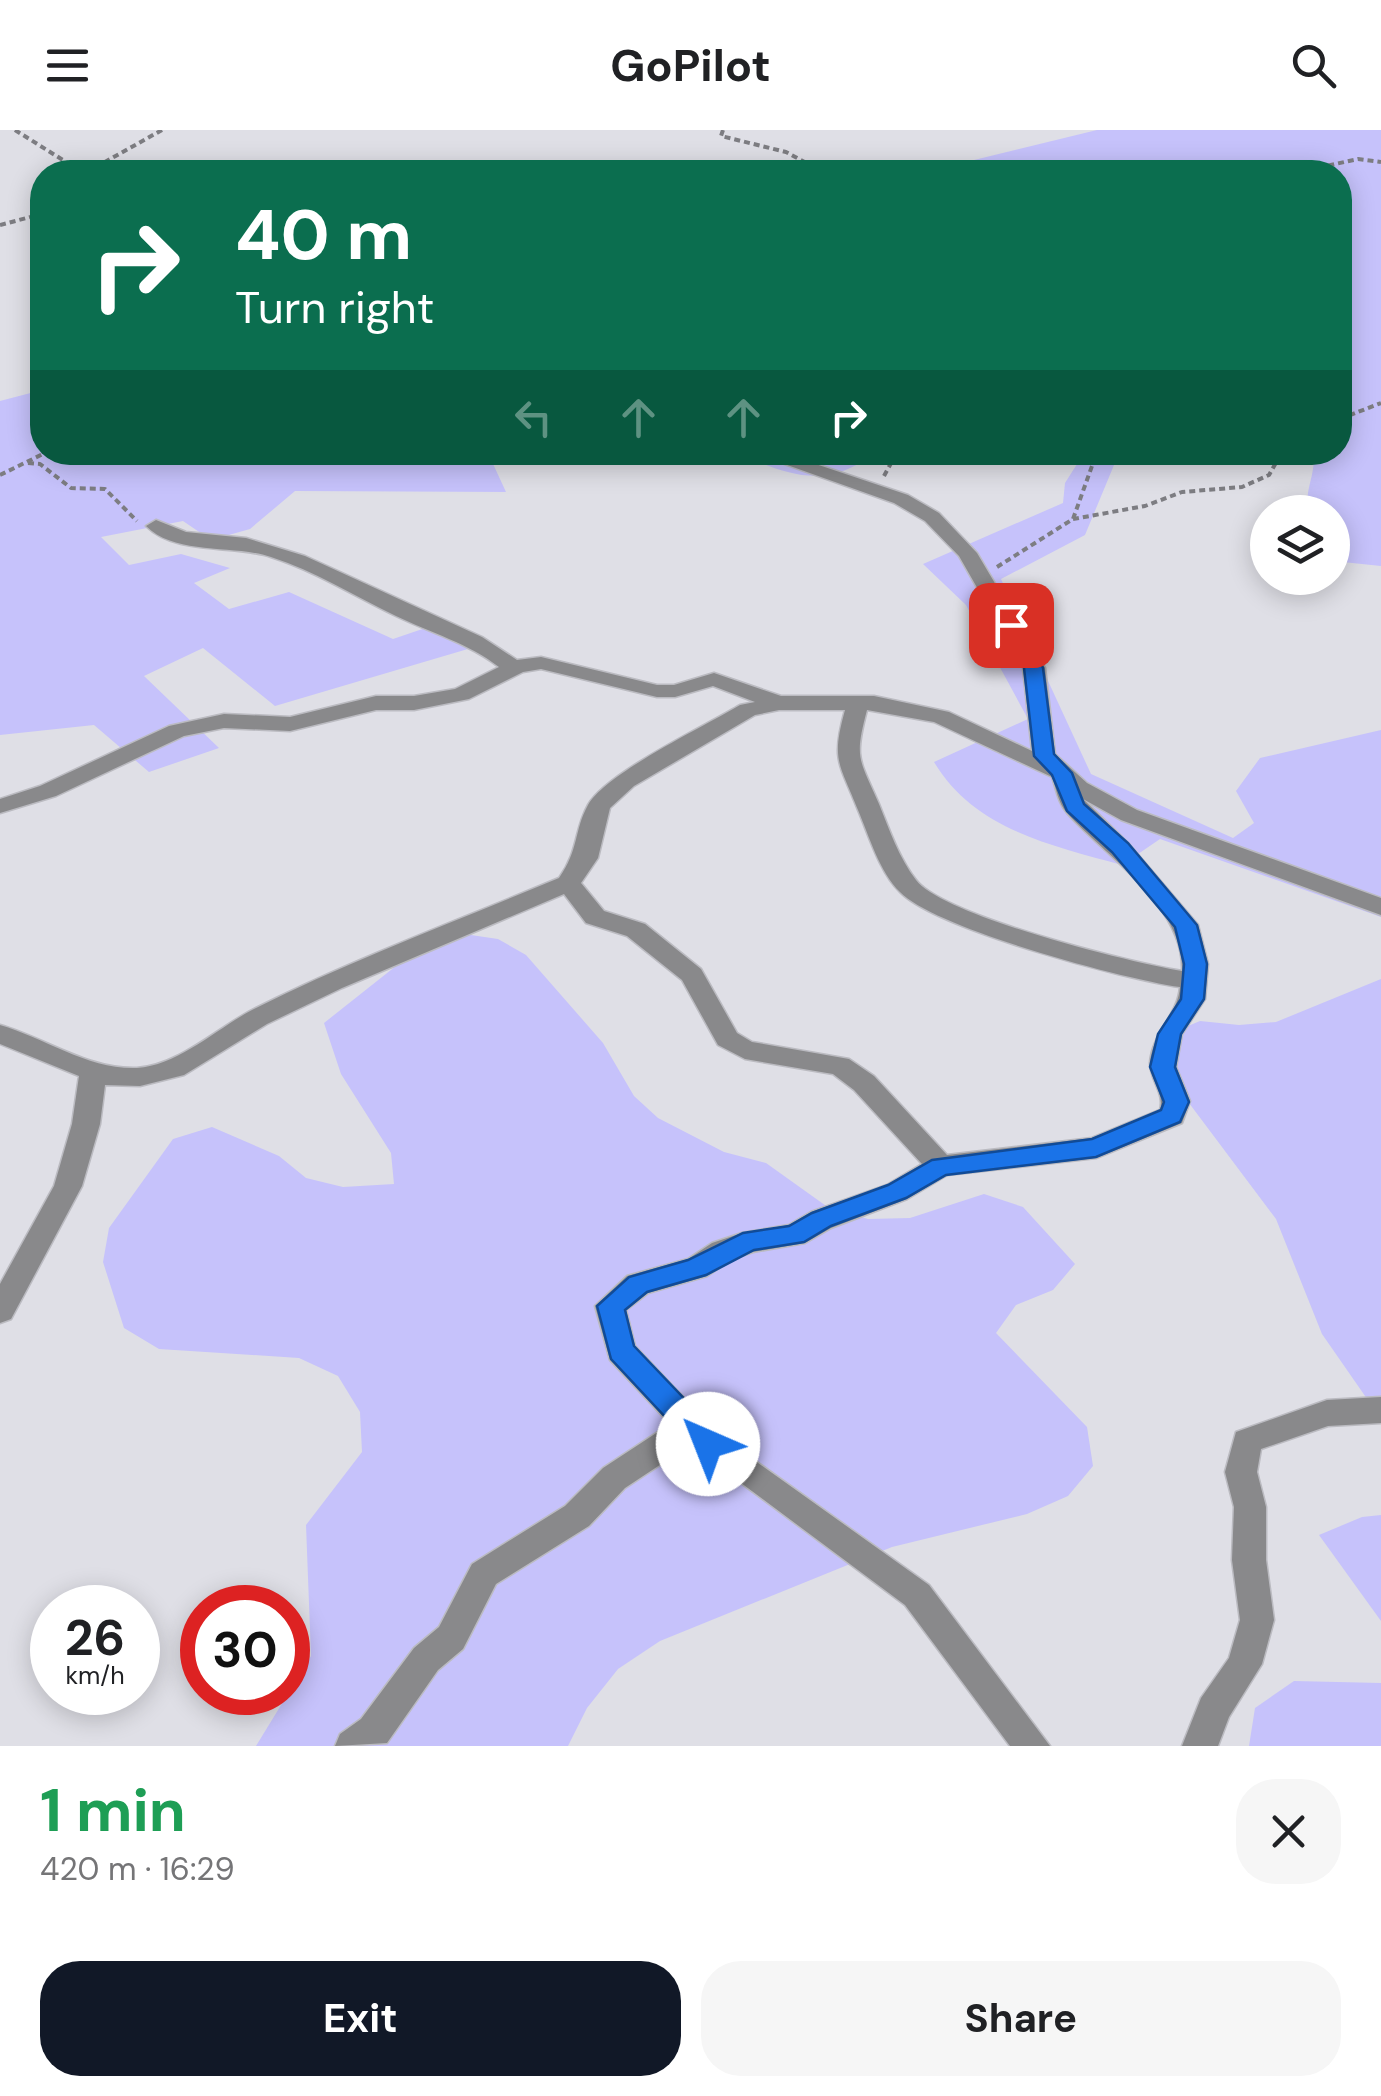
<!DOCTYPE html>
<html lang="en">
<head>
<meta charset="utf-8">
<style>
  body { margin:0; font-family:"DM Sans",sans-serif; background:#f6f6f6; color:#202124; height:100vh; display:flex; flex-direction:column; font-size:38px; white-space:nowrap }
  * { box-sizing:border-box; margin:0 }
  p { font-size:32px; color:#757577 }
  .icon { flex:none; width:55px; height:55px; fill:none; stroke:currentColor; stroke-width:2; stroke-linecap:round; stroke-linejoin:round }
  .map { position:relative; height:1616px; overflow:hidden }
  .drawer { display:flex; flex-direction:column; background:#fff; flex:1 }
  .drawer>* { flex:none }
  .top-card { position:absolute; left:30px; top:30px; width:1322px; height:305px; border-radius:40px; box-shadow:0 5px 25px #0003; background:#0b6e4f; color:#fff; overflow:hidden }
  .buttons { position:absolute; left:1250px; top:365px; display:grid; gap:20px }
  .buttons a { display:grid; place-items:center; width:100px; height:100px; border-radius:50%; background:#fff; box-shadow:0 5px 25px #0003; font-size:50px }
  .speed { position:absolute; left:30px; top:1455px; display:flex; gap:20px; font-size:50px; font-weight:700; text-align:center }
  .speed>* { display:grid; place-content:center; width:130px; height:130px; border-radius:50%; background:#fff; box-shadow:0 5px 25px #0003; line-height:1 }
  .speed small { font-size:25px; font-weight:400 }
  .speed .limit { border:15px solid #d22; background:#fff; color:#111 }
  .pin { position:absolute; display:grid; place-items:center; width:85px; height:85px; color:#fff; margin:-42px; border-radius:20px; box-shadow:0 5px 15px #0006 }
  .me { position:absolute; width:110px; margin:-55px; rotate:316deg; stroke-linejoin:round; filter:drop-shadow(0 0 8px #0008) }
  .turn { display:flex; align-items:center; gap:35px; height:210px; padding:0 40px; font-size:45px }
  .turn .icon { width:130px; height:130px; stroke-width:2.5 }
  .turn b { display:block; font-size:70px; line-height:85px }
  .lanes { display:flex; align-items:center; height:95px; padding:0 40px; background:#0003; justify-content:center; gap:50px; direction:ltr }
  .lanes .off { opacity:.35 }
  .round { display:grid; place-items:center; flex:none; width:105px; height:105px; border-radius:40px; background:#f6f6f6 }
  .headline { display:flex; align-items:center; justify-content:space-between; height:170px; padding:0 40px }
  h1 { font-size:60px; font-weight:700; line-height:75px; color:#1e9e55 }
  .primary-button { display:flex; gap:20px; margin-top:auto; padding:20px 40px }
  .primary-button a { flex:1; height:115px; border-radius:40px; background:#111827; color:#fff; font-size:40px; font-weight:700; line-height:115px; text-align:center }
  .primary-button a+a { background:#f6f6f6; color:#202124 }
  header { display:flex; justify-content:space-between; align-items:center; height:130px; padding:0 40px; background:#fff; font-size:45px; font-weight:700 }
  .map>svg:first-child { display:block }
  .green { fill:#c6c2fb }
  .lines { fill:none; stroke-linecap:round; stroke-linejoin:round }
  .minor-casing { stroke:#bbbbc1; stroke-width:3 }
  .path { stroke:#7d7d82; stroke-width:4; stroke-dasharray:6 4; stroke-linecap:butt }
  .minor { fill:#89898b; fill-rule:evenodd }
  .route { fill:#1a73e8; stroke:#114b97; stroke-width:2.5 }
</style>
</head>
<body>
<header><svg class="icon" aria-label="menu" viewBox="0 0 24 24"><path d="M4 6h16M4 12h16M4 18h16"/></svg>GoPilot<svg class="icon" aria-label="search" viewBox="0 0 24 24"><circle cx="10" cy="10" r="6"/><path d="M15 15l6 6"/></svg></header>
<div class="map">
<svg width="1381" height="1616" viewBox="0 0 1381 1616">
  <rect width="100%" height="100%" fill="#dfdfe6"/>
  <!-- green -->
  <g class="green">
    <path d="M1097,0h284v436l-48,-5 -1,-49h-22c-8,-20 7,-37 3,-59l27,-1v-280h-415z"/>
    <path d="M42,260v62l446,1 18,39 -211,-1 -45,38 -39,11 -28,-19 -82,16 28,28 52,-11 49,14 -36,15 35,26 60,-17 104,47 50,-17 35,24 -203,60 -72,-58 -59,28 75,72 -70,24 -55,-47 -94,10v-334z"/>
    <path d="M740,323h134c-44,36 -86,24 -134,0z"/>
    <path d="M1084,323h35l-34,82 -84,44 90,195 142,64 21,-15 -18,-32 24,-33 121,-28v187l-221,-78 -38,26c-71,-20 -147,-35 -188,-103l94,-43 -62,-114 -43,-41 140,-61 2,-20z"/>
    <path d="M464,804l34,5 28,16 77,88 31,53 24,22 66,34 42,11 63,45 39,11 42,-1 74,-24 39,13 52,57 -22,26 -37,15 -20,28 91,94 6,39 -25,30 -41,18 -135,33 -232,94 -42,28 -31,39 -19,38h-312l55,-90 -5,-131 56,-73 -2,-40 -22,-36 -39,-18 -140,-9 -35,-21 -21,-66 6,-34 64,-89 39,-12 67,29 27,22 37,9 51,-3 -3,-31 -50,-79 -17,-51 77,-61z"/>
    <path d="M1381,849v440l-59,-85 -46,-115 -96,-128 -11,-57 31,-13 39,4 37,-3z"/>
    <path d="M1381,1385v106l-62,-86 43,-18z"/>
    <path d="M1294,1551l87,2v63h-132l6,-38z"/>
  </g>
  <g class="lines">
    <defs>
      <g id="minor">
        <path d="M751,322h29l128,43 31,18 38,40 68,115 10,86 32,29 50,27 244,88v17l-260,-95 -38,-21 45,44 70,82 10,39 -3,35 -23,35 -6,33 14,34 -8,22 -86,35 -149,17 -40,24 -76,29 -26,15 -52,9 -21,7 -25,17 -59,17 -22,17 9,36 84,89 210,150 121,161h-40l-105,-141 -215,-160 -65,43 -36,38 -93,58 -33,65 -25,21 -51,73 -52,3 5,-12 21,-15 53,-71 25,-21 33,-63 93,-58 38,-38 67,-44 -60,-64 -15,-54 32,-30 61,-17 24,-16 30,-10 47,-8 22,-13 76,-27 35,-21 -68,-74 -21,-16 -88,-15 -27,-14 -36,-65 -55,-44 -41,-13 -22,-29 -222,94 -75,36 -83,51 -44,11 -35,-1 -5,39 -18,62 -71,133 -11,4v-39l54,-98 18,-62 7,-48 -79,-32v-19c45,13 89,45 137,43 42,-3 79,-39 115,-58 99,-50 205,-89 307,-132 20,-28 15,-48 29,-73 18,-32 117,-79 152,-100l15,-3 -42,-16 -38,11h-18l-116,-28 -18,3 -54,27 -55,11h-38l-86,21 -66,-3 -40,8 -128,60 -56,17v-14l40,-13 129,-60 55,-12 66,3 86,-21h38l41,-7 44,-22c-31,-24 -68,-34 -103,-51 -42,-20 -81,-45 -125,-59 -38,-13 -95,-1 -125,-31l10,-6 30,12 60,6 59,18 177,81 35,23 24,-3 116,28h17l40,-12 67,23h93l75,16 83,39 -9,-83 -64,-112 -34,-35 -31,-18zM779,580h66c-14,51 -6,52 13,100 11,26 22,63 42,82 36,37 224,87 280,95 -2,28 -28,46 -30,76 0,17 15,30 10,47l-68,28 -145,17 -73,-79 -25,-17 -97,-17 -15,-9 -36,-64 -56,-45 -41,-13 -23,-28 17,-25 12,-50 24,-22 121,-71zM867,580l67,12 118,55c4,11 6,26 15,36 38,43 118,93 115,158 -50,-8 -239,-55 -266,-91 -17,-22 -27,-51 -37,-76 -20,-46 -25,-45 -12,-94z"/>
        <path d="M1381,1267v26l-53,3 -67,23 -4,23 9,35v53l8,60 -12,44 -33,53 -11,29h-36l19,-48 28,-40 11,-38 -8,-60 2,-53 -9,-35 11,-40 91,-32z"/>
      </g>
    </defs>
    <!-- minor casing -->
    <use href="#minor" class="minor-casing"/>
    <!-- path -->
    <g class="path">
      <path d="M15,0l67,42"/>
      <path d="M723,0l-2,6 65,16 37,20"/>
      <path d="M87,42l75,-42"/>
      <path d="M1299,42l59,-13 23,3"/>
      <path d="M0,95l42,-11"/>
      <path d="M1340,289l41,-16"/>
      <path d="M28,333l12,1 31,24 34,1 32,32"/>
      <path d="M0,345l47,-23"/>
      <path d="M884,346l13,-24"/>
      <path d="M1073,389l72,-13 37,-14 60,-5 27,-12 13,-23"/>
      <path d="M997,437l76,-48 24,-67"/>
    </g>
    <!-- minor -->
    <use href="#minor" class="minor"/>
  </g>
  <!-- route -->
  <path class="route" d="M1011,489l9,6 23,43 11,86 18,19 12,31 44,39 69,82 10,39 -3,35 -23,35 -6,33 14,35 -9,20 -84,35 -150,18 -40,23 -75,28 -27,16 -50,8 -48,25 -59,17 -22,18 9,36 85,89 4,9 -4,8h-21l-87,-93 -14,-53 32,-29 59,-17 55,-27 46,-7 23,-13 76,-28 44,-25 160,-21 69,-29 3,-8 -14,-35 8,-33 23,-35 3,-35 -9,-37 -63,-75 -45,-41 -15,-36 -18,-19 -10,-88 -23,-43z"/>
</svg>
<div class="buttons">
<a><svg class="icon" aria-label="layers" viewBox="0 0 24 24"><path d="M12 4l9 5-9 5-9-5zM3 14l9 5 9-5"/></svg></a>
</div>
<div class="speed"><div>26<small>km/h</small></div><div class="limit">30</div></div>
<div class="pin" style="left:1011px;top:495px;background:#d93025"><svg class="icon" aria-label="arrive" viewBox="0 0 24 24"><path d="M6 21V4h12l-3 4 3 4H6"/></svg></div>
<svg class="me" style="left:708px;top:1314px" viewBox="-20 -20 40 40"><circle r="19" fill="#fff"/><path d="M0-13L10 11 0 6-10 11z" fill="#1a73e8"/></svg>
<div class="top-card">
<div class="turn"><svg class="icon" aria-label="right" viewBox="0 0 24 24"><path d="M7 20v-9h11M14 6l5 5-5 5"/></svg><div><b>40 m</b>Turn right</div></div>
<div class="lanes"><svg class="icon off" aria-label="left" viewBox="0 0 24 24"><path d="M17 20v-9H6M10 6l-5 5 5 5"/></svg><svg class="icon off" aria-label="ahead" viewBox="0 0 24 24"><path d="M12 20V5M6 11l6-6 6 6"/></svg><svg class="icon off" aria-label="ahead" viewBox="0 0 24 24"><path d="M12 20V5M6 11l6-6 6 6"/></svg><svg class="icon" aria-label="right" viewBox="0 0 24 24"><path d="M7 20v-9h11M14 6l5 5-5 5"/></svg></div>
</div>
</div>
<section class="drawer">
<div class="headline"><div><h1>1 min</h1><p>420 m · 16:29</p></div><a class="round"><svg class="icon" aria-label="close" viewBox="0 0 24 24"><path d="M6 6l12 12M18 6L6 18"/></svg></a></div>
<div class="primary-button"><a>Exit</a><a>Share</a></div>
</section>
</body>
</html>
